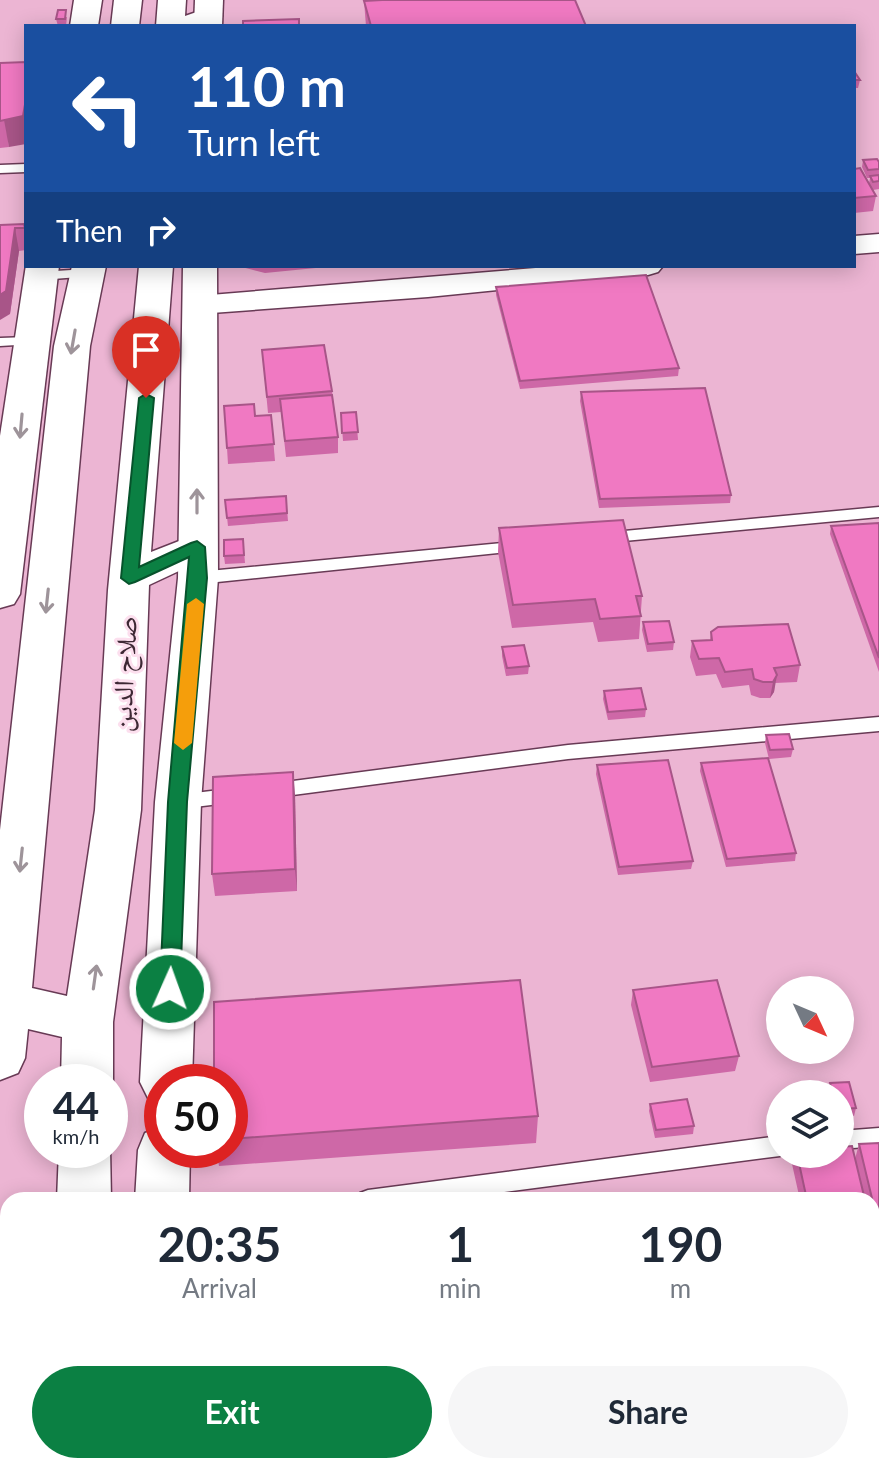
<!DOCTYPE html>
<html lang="en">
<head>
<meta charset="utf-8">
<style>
  body { margin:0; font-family:Lato,"Noto Naskh Arabic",sans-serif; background:#f6f6f7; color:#1f2937; height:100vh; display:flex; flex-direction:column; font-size:30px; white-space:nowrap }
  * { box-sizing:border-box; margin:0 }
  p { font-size:26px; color:#747a83 }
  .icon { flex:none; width:44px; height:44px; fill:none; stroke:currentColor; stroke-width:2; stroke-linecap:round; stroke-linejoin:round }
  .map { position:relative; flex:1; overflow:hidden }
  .sheet { position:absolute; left:0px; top:1192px; width:880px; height:282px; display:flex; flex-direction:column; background:#fff; border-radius:24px 24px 0 0; box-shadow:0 4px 20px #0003 }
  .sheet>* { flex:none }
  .guide { position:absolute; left:24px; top:24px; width:832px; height:244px; border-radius:0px; box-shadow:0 4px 20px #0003; background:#1a4fa0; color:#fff; overflow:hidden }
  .needle { width:52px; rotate:134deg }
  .controls { position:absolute; left:766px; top:976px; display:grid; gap:16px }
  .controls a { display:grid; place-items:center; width:88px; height:88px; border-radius:50%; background:#fff; box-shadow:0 4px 20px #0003; font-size:40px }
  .speed { position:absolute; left:24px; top:1064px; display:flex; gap:16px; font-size:40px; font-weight:700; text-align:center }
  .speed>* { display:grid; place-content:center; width:104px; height:104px; border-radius:50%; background:#fff; box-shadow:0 4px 20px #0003; line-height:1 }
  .speed small { font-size:20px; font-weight:400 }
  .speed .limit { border:12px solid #d22; background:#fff; color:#111 }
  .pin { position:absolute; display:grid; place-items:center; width:68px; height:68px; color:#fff; margin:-82px -34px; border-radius:50% 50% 50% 0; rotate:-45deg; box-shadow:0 0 8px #0007 }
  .pin .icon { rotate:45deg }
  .me { position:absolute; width:88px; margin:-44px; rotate:2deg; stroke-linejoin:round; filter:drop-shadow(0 0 6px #0008) }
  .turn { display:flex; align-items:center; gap:28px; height:168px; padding:0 32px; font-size:36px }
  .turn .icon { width:104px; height:104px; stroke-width:2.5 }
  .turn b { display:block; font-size:56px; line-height:68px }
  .then { display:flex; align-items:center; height:76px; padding:0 32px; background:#0003; gap:16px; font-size:30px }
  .eta { display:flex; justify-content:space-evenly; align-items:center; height:136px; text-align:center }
  .eta b { font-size:48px; font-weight:700; line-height:56px }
  .button { display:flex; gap:16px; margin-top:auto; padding:16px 32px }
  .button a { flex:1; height:92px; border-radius:48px; background:#0b8043; color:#fff; font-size:32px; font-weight:700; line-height:92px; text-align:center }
  .button a+a { background:#f6f6f7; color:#1f2937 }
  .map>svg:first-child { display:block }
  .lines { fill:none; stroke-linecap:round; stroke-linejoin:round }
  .service-casing { stroke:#683a55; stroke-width:3 }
  .minor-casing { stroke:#683a55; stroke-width:3 }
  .tertiary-casing { stroke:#683a55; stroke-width:3 }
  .secondary-casing { stroke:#683a55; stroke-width:3 }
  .trunk-casing { stroke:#683a55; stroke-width:3 }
  .service { fill:#fff; fill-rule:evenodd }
  .minor { fill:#fff; fill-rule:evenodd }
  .tertiary { fill:#fff; fill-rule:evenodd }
  .secondary { fill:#fff; fill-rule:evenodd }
  .trunk { fill:#fff; fill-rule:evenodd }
  .wall { fill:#ce68a7 }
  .shaded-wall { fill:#a85588 }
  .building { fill:#f079c2; stroke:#a85588; stroke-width:2 }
  .oneway { stroke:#9e949a }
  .route { fill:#0b8043; stroke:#07532c; stroke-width:2 }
  .slow { fill:#f59e0b }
  .labels { text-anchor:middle; stroke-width:6; stroke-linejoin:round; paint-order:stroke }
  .street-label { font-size:28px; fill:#3d2834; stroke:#fcdfee }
</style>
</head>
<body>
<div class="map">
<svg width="879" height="1473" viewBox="0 0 879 1473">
  <rect width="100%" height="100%" fill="#ecb5d3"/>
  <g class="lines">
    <defs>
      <g id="service">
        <path d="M26,164v8l-26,1v-8z"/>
        <path d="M87,269l5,1v6l-52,4 -7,-4 7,-4z"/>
        <path d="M28,337l5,1v6l-33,2v-8z"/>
        <path d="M879,507v10l-276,26 -8,-5 8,-5z"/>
        <path d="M522,541l8,5 -2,4 -330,34 -8,-6 8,-6z"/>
        <path d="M879,717v14l-311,28 -298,39 -7,-2 -2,-5 2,-5 7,-2 298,-39z"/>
        <path d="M236,788l7,2 2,5 -2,5 -7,2 -58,7 -7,-2 -2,-5 2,-5 7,-2z"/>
        <path d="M879,1128v18l-39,3v-18z"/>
        <path d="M780,1136v18h4l-4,2 -337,44h-86l3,-7 8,-3z"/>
        <path d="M879,1357v22l-7,1v-22z"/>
      </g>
      <g id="minor">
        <path d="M879,234v18l-25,2v-18z"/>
        <path d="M560,266h103l-5,6 -10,3 -220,22 -230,17 -11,-3 -4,-6 4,-6 11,-3z"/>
      </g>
      <g id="tertiary">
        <path d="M74,0h28l-4,26h-28z"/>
        <path d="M26,265l33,1 -39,328 -6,10 -14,4v-172z"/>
      </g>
      <g id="secondary">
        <path d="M195,0h28l-1,26h-28z"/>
        <path d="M183,266h34l1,312 -17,224 -9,280h-30v21l-14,-5 -8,-16 15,-280 23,-224z"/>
        <path d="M162,1127v23h28l-1,50h-54l3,-50 7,-17z"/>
        <path d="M117,1466h60l-1,7h-60z"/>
      </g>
      <g id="trunk">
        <path d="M114,0h28l-3,26h-28z"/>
        <path d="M158,0h28l-1,16 23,-8 10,2 4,6 -12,10h-54z"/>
        <path d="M72,266h34l-16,80 -58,642 35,8 28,-186 13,-220 31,-324h34l-22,286 46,-18 14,4 6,9 -6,9 -62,29 -8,225 -28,212v60l-3,6v-6h-49l1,-45 -34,-8 -3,29 -7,15 -18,7v-250l54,-484z"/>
        <path d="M110,1147l1,53h-54l2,-50h51z"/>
        <rect x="46" y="1466" width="60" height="7"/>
      </g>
    </defs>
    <!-- service casing -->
    <use href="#service" class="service-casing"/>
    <!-- minor casing -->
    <use href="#minor" class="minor-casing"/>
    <!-- tertiary casing -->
    <use href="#tertiary" class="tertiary-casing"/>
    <!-- secondary casing -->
    <use href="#secondary" class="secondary-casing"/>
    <!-- trunk casing -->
    <use href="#trunk" class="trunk-casing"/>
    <!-- service -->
    <use href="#service" class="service"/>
    <!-- minor -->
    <use href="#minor" class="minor"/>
    <!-- tertiary -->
    <use href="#tertiary" class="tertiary"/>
    <!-- secondary -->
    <use href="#secondary" class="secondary"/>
    <!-- trunk -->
    <use href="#trunk" class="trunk"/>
  </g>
  <!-- wall -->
  <g class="wall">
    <path d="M364,1l222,25h-220z"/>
    <path d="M67,17l-1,9h-8l-2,-7z"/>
    <path d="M0,63l9,84 -9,1z"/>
    <path d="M854,71l6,9 -2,8h-4z"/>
    <path d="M863,160l16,2v27l-6,1 3,6 -3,15 -19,2v-44l15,14 1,-5h-3l-5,-11z"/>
    <path d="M24,224l2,9v17l-7,1 -9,63 -10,-89z"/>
    <path d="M238,266h98l-71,7z"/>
    <path d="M496,287l183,81 -1,8 -158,13 -24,-94z"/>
    <path d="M262,350l70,41 6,46v16l-52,4 -5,-45 -13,1z"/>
    <path d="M581,392l150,103 -1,8 -131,5 -19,-107z"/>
    <path d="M356,412l2,28 -15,1 -2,-28z"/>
    <path d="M271,415l4,46 -47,3 -1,-16z"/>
    <path d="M286,496l2,25 -60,5 -3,-26z"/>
    <path d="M879,523v149l-49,-138 1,-8z"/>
    <path d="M499,528l143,68 -3,43 -41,3 -5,-20 -81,6 -14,-76z"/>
    <path d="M243,539l2,24 -20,1 -1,-8z"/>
    <path d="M643,622l31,20 -1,8 -26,2 -5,-22z"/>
    <path d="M711,632l89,33 -3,17 -22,1 -1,9 -4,6h-10l-9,-3 -2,-10 -27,3 -6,-14 -20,2 -6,-19 2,-16 18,-1z"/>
    <path d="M502,647l27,19 -1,8 -22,2 -4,-20z"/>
    <path d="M604,691l42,18 -1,8 -37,3 -5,-21z"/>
    <path d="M766,735l27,14 -2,8 -22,2 -4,-16z"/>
    <path d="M701,763l95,90 -1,8 -69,6 -26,-96z"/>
    <path d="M597,765l96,96 -2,8 -73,6 -22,-101z"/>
    <path d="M295,795l2,96 -82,5 -3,-22z"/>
    <path d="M633,990l106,66 -4,15 -85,11 -19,-77z"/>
    <path d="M230,1082l308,34 -2,27 -317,23 -3,-16h14z"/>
    <path d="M830,1083l26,25 -2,8 -14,1v-23h-11l-1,-3z"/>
    <path d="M650,1104l44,22 -1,8 -38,4 -6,-27z"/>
    <path d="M879,1143v130l-3,-15 -4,10v-68h-72l-8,-36 3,-10h45l15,5 4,-15z"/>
    <path d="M872,1270l7,30v14l-3,8h-4z"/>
    <path d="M640,1466h79l2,7h-80z"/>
  </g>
  <!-- shaded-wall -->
  <g class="shaded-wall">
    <path d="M26,99v45l-17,3 -5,-27z"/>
    <path d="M15,228l4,23 -9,63 -10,6v-25z"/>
    <path d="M777,675l-3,17 -4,6 3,-16z"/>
    <path d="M293,772l2,23 2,96 -2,-22z"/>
  </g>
  <!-- building -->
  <g class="building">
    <path d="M382,0h193l11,26h-215l-7,-25z"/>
    <path d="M58,10h8l-1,9h-9z"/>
    <path d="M299,19v7h-56v-5z"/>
    <path d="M26,62v37l-3,17 -23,5v-58z"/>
    <path d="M854,71l6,9h-6z"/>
    <path d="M877,159l2,3v7l-11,1 -5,-10z"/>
    <path d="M860,168l16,28 -22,2v-29z"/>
    <path d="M879,175v6l-6,1 -3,-6z"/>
    <path d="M24,224l1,4h-10l-9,63 -6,4v-70z"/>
    <path d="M646,275l33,93 -159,13 -24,-94z"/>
    <path d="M324,345l8,46 -65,6 -5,-47z"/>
    <path d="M705,388l26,107 -131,4 -19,-107z"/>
    <path d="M332,395l6,42 -53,4 -5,-42z"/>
    <path d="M254,404l1,12 16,-1 3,29 -47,4 -3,-42z"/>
    <path d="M356,412l2,20 -16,1 -1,-20z"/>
    <path d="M286,496l1,17 -60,5 -2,-18z"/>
    <path d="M623,520l19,76h-6l5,20 -41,3 -5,-20 -82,6 -14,-77z"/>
    <path d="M879,523v135l-48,-132z"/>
    <path d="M243,539l1,16 -20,1v-16z"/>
    <path d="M669,621l5,21 -26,2 -5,-22z"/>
    <path d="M788,624l12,41 -26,3 3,7 -4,7h-10l-9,-3 -2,-10 -27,3 -6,-14 -20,1 -7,-18 20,-1 -1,-8 7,-5z"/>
    <path d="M524,645l5,21 -22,2 -5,-21z"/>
    <path d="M641,688l5,21 -38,3 -4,-21z"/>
    <path d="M789,734l4,15 -23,1 -4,-15z"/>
    <path d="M768,758l28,95 -69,6 -26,-96z"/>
    <path d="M668,760l25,101 -74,6 -22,-102z"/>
    <path d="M293,772l2,97 -83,5 1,-97z"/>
    <path d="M520,980l18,136 -308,23v-57h-16v-80z"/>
    <path d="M717,980l22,76 -87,11 -19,-77z"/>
    <path d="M849,1082l7,26 -16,1v-15h-7l-3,-11z"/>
    <path d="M687,1099l7,27 -38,4 -6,-26z"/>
    <path d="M879,1143v72h-3l-17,-71z"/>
    <path d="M852,1146l13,54h-58l-10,-46h43v-7z"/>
    <path d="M874,1218h5v20z"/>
    <path d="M872,1236l5,18 -5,1z"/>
    <path d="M872,1271l7,29v8l-7,1z"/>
    <path d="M645,1466h74l2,7h-75z"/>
  </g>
  <!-- one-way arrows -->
  <defs><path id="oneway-shaft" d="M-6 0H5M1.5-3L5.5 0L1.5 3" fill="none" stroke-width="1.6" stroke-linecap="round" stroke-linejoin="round" transform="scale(2)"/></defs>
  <g class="oneway">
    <use href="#oneway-shaft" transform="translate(73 342) rotate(100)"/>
    <use href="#oneway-shaft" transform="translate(21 426) rotate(95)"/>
    <use href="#oneway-shaft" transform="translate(197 501) rotate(-90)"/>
    <use href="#oneway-shaft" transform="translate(47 601) rotate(96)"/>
    <use href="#oneway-shaft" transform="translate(21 860) rotate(96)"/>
    <use href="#oneway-shaft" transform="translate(95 977) rotate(-82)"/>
  </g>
  <!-- route -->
  <path class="route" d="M146,394l8,4 -15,169 52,-24 6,-2 8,6 2,31 -20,224 -7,187 -3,6 -7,2 -7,-2 -3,-6 8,-187 21,-245 -54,25 -6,2 -8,-6 18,-180z"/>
  <!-- slow -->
  <path class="slow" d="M196,598l8,6 -12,139 -9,7 -9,-7 13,-139z"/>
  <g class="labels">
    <!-- street labels -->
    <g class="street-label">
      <text transform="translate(124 674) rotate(-87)" y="10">صلاح الدين</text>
    </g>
  </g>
</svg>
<div class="controls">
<a><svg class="needle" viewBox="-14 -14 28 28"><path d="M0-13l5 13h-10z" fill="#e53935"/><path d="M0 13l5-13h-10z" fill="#747a83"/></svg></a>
<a><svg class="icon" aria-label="layers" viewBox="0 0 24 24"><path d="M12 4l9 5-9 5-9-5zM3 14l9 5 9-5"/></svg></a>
</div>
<div class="speed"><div>44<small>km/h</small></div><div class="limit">50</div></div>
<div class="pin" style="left:146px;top:398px;background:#d93025"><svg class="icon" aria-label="arrive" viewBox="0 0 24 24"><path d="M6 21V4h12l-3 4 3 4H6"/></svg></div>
<svg class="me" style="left:170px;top:989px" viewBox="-20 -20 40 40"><circle r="17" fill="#0b8043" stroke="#fff" stroke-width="3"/><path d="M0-11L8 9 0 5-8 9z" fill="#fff"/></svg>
<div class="guide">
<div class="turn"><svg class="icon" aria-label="left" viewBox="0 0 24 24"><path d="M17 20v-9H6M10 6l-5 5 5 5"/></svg><div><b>110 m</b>Turn left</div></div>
<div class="then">Then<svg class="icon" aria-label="right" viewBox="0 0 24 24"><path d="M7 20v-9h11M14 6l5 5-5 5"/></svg></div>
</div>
<section class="sheet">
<div class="eta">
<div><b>20:35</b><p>Arrival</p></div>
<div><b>1</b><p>min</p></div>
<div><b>190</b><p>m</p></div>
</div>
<div class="button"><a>Exit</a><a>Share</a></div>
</section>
</div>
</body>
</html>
